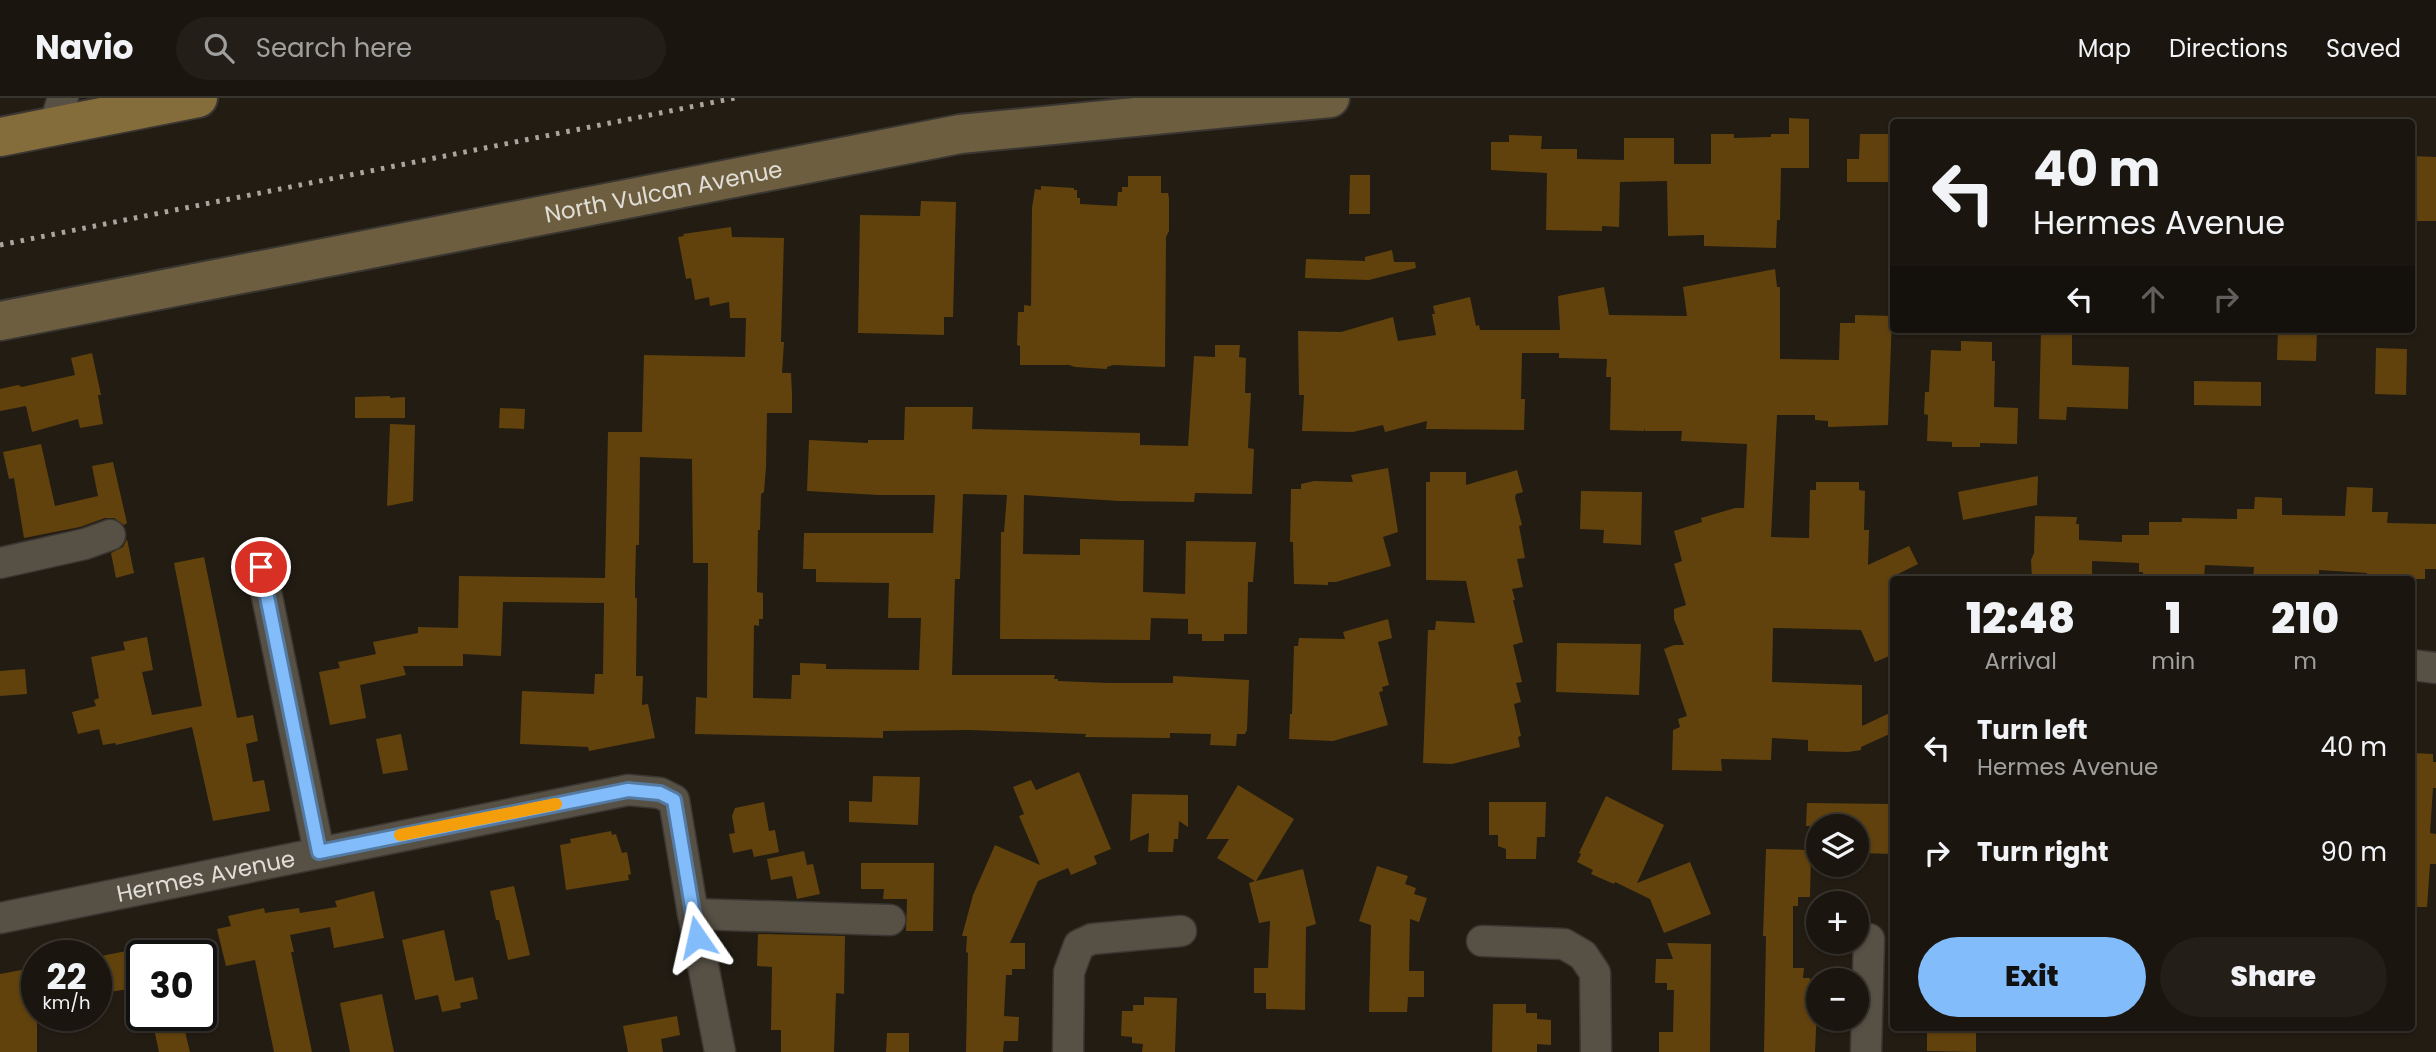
<!DOCTYPE html>
<html lang="en">
<head>
<meta charset="utf-8">
<style>
  body { margin:0; font-family:Poppins,sans-serif; background:#231e17; color:#f1f3f6; height:100vh; display:flex; flex-direction:column; font-size:26px; white-space:nowrap }
  * { box-sizing:border-box; margin:0 }
  p { font-size:23px; color:#9f9f9e }
  .icon { flex:none; width:38px; height:38px; fill:none; stroke:currentColor; stroke-width:2; stroke-linecap:round; stroke-linejoin:round }
  .map { position:relative; flex:1; overflow:hidden }
  .panel { position:absolute; left:1890px; top:478px; width:525px; height:455px; display:flex; flex-direction:column; background:#1a150e; border-radius:7px; box-shadow:0 2px 5px #0004,0 0 0 2px #38342e }
  .panel>* { flex:none }
  .guide { position:absolute; left:1890px; top:21px; width:525px; height:214px; border-radius:7px; box-shadow:0 2px 5px #0004,0 0 0 2px #38342e; background:#1a150e; color:#f1f3f6; overflow:hidden }
  .controls { position:absolute; left:1806px; top:716px; display:grid; gap:14px }
  .controls a { display:grid; place-items:center; width:63px; height:63px; border-radius:50%; background:#1a150e; box-shadow:0 2px 5px #0004,0 0 0 2px #38342e; font-size:35px }
  .speed { position:absolute; left:21px; top:842px; display:flex; gap:14px; font-size:35px; font-weight:700; text-align:center }
  .speed>* { display:grid; place-content:center; width:91px; height:91px; border-radius:50%; background:#1a150e; box-shadow:0 2px 5px #0004,0 0 0 2px #38342e; line-height:1 }
  .speed small { font-size:18px; font-weight:400 }
  .speed .limit { border:4px solid #111; border-radius:10px; background:#fff; color:#111 }
  .pin { position:absolute; display:grid; place-items:center; width:60px; height:60px; color:#fff; margin:-30px; border:4px solid #fff; border-radius:50%; box-shadow:0 2px 7px #0007 }
  .me { position:absolute; width:77px; margin:-38px; rotate:349deg; stroke-linejoin:round; filter:drop-shadow(0 0 5px #0008) }
  .turn { display:flex; align-items:center; gap:24px; height:147px; padding:0 28px; font-size:32px }
  .turn .icon { width:91px; height:91px; stroke-width:2.5 }
  .turn b { display:block; font-size:49px; line-height:60px }
  .lanes { display:flex; align-items:center; height:66px; padding:0 28px; background:#0003; justify-content:center; gap:35px; direction:ltr }
  .lanes .off { opacity:.35 }
  .eta { display:flex; justify-content:space-evenly; align-items:center; height:119px; text-align:center }
  .eta b { font-size:42px; font-weight:800; line-height:49px }
  .cta { display:flex; gap:14px; margin-top:auto; padding:14px 28px }
  .cta a { flex:1; height:80px; border-radius:42px; background:#82bcfa; color:#111; font-size:28px; font-weight:800; line-height:80px; text-align:center }
  .cta a+a { background:#231e17; color:#f1f3f6 }
  ul { padding:0; list-style:none }
  li { display:flex; align-items:center; gap:21px; height:105px; padding:0 28px }
  li div { flex:1 }
  li b { display:block; font-size:26px }
  li em { font-style:normal }
  header { display:flex; align-items:center; gap:42px; box-sizing:border-box; height:98px; padding:0 35px; background:#1a150e; border-bottom:2px solid #38342e }
  header strong { font-size:33px }
  nav { display:flex; gap:38px; margin-inline-start:auto; font-size:24px }
  .search { width:490px; height:63px; background:#231e17; display:flex; align-items:center; gap:18px; box-sizing:border-box; padding:0 24px; border-radius:38px; color:#9f9f9e; font-size:26px }
  .map>svg:first-child { display:block }
  .building { fill:#61420d }
  .lines { fill:none; stroke-linecap:round; stroke-linejoin:round }
  .minor-casing { stroke:#3a3631; stroke-width:33 }
  .secondary-casing { stroke:#3a3631; stroke-width:42 }
  .primary-casing { stroke:#3a3631; stroke-width:42 }
  .minor { stroke:#565045; stroke-width:30 }
  .secondary { stroke:#6d5e40; stroke-width:38 }
  .primary { stroke:#846c3b; stroke-width:38 }
  .rail { stroke:#aaa69e; stroke-width:5; stroke-dasharray:3.5 7; stroke-linecap:butt }
  .route-casing { stroke:#547aa2; stroke-width:18 }
  .route { stroke:#82bcfa; stroke-width:12 }
  .slow { stroke:#f59e0b; stroke-width:12 }
  .labels { text-anchor:middle; stroke-width:5; stroke-linejoin:round; paint-order:stroke }
  .street-label { font-size:23px; fill:#e1ded7; stroke:#18130a }
</style>
</head>
<body>
<header>
<strong>Navio</strong>
<div class="search"><svg class="icon" aria-label="search" viewBox="0 0 24 24"><circle cx="10" cy="10" r="6"/><path d="M15 15l6 6"/></svg>Search here</div>
<nav><a>Map</a><a>Directions</a><a>Saved</a></nav>
</header>
<div class="map">
<svg width="2436" height="954" viewBox="0 0 2436 954">
  <rect width="100%" height="100%" fill="#221c13"/>
  <!-- building -->
  <g class="building">
    <path d="M1789,20l20,1v49h-28l-1,52h-3l-1,28 -72,-2v-11l-36,1 -1,-55 -47,1 -1,45 -17,-1v5l-56,-1 1,-57 -56,-3v-28h18v-7l33,1 -1,13h36v10l47,1v-22h50v26h37v-30h23v4l37,-1v-3h18z"/>
    <path d="M1860,36h34v48h-47v-23h12z"/>
    <path d="M2412,58l24,1v64h-20l1,-43h-5z"/>
    <path d="M1350,77h20v39h-21z"/>
    <path d="M1128,78h33v17h7l1,5v33l-3,6 -1,130 -52,-2 -6,2v2l-32,-2 -6,-2h-49v-19l-3,-1 1,-33h6v-7l7,1 1,-98 3,-19 6,1v-4l33,2v2h3v8h3v6l37,2 1,-14h4v-5h6z"/>
    <path d="M921,103l35,1 -3,115h-9v18l-86,-2 2,-118 60,1z"/>
    <path d="M731,129l1,10 52,1 -3,104h3l-2,31h9l1,21v19h-25l-1,54 -2,25 -3,2 -1,36h-2l-1,62 6,1v26h-4v7l-5,-1 -1,73 38,1 1,-24h8v-12l26,1v5l93,1 2,-52h-33l1,-35 -73,-1v-13h-13l1,-36h129l2,-38h-56l-72,-4 2,-51 59,3v-3h36l1,-33h68l-1,22 168,4v12l48,1 6,-90 21,1v-12h25l-1,12 7,1 -1,35h6l-3,55 6,1 -2,45 -57,-1 -1,9 -75,-1 -95,-6 -1,59 57,1v-16l64,1 -1,52 42,2 1,-53 70,1 -3,40h-5l-1,52h-23v7h-22v-7h-14v-15l-37,-1 -1,22 -150,-1 1,-107h3l3,-37 -44,-1 -3,85h-5l-3,96h103l-1,4h4v2l51,2h64v-7l76,4 -2,50 -2,4h-8l-1,12 -26,-1 1,-11 -41,-1v5l-85,-1 1,-3 -117,-4 -86,1v7l-188,-4 1,-37 11,1 1,-135h-15l-1,-104 -52,-2 -1,88h-3l-1,40v13h2l-1,78h7l-1,29 6,-1 7,34 -66,13 -1,-4 -68,-3 2,-53 72,3 1,-20h8l1,-71 -101,-1 -2,54 -38,-2v12h-60l3,9 -46,10 6,33 -36,7 -11,-53 21,-4 -2,-6 38,-8 -3,-12 45,-9v-6l40,1 1,-52 146,2 3,-146h34l2,-77 101,2 1,-39h-16l-1,-16 -19,4 -1,-9 -14,3 -4,-22 -5,1 -8,-42 6,-1 -1,-2z"/>
    <path d="M1392,152l2,12h21l1,6 -47,12 -64,-2 1,-19 59,2v-4z"/>
    <path d="M1775,171l2,18h3v72l59,1 1,-37h15v-8l37,1 -4,109 -60,2v-6l-13,-1v-5h-38l-6,122 38,1 1,-48h6v-8h43v8l6,1 -1,39h5l-1,35 41,-19 9,18 -24,12v78l-19,8 -14,-32 -88,-2 -1,54 90,3v41l32,-15v21l-33,15v3l-13,2 -40,-1v-11l-36,-2 -1,22 -50,-1 1,12 -50,-1 1,-40 7,-3 -2,-8 9,-3 -23,-67 10,-4h10l-10,-26v-10l12,-4 -12,-41 8,-3 -8,-30 28,-9 -1,-4 34,-10h9l3,-64 -66,-3 1,-10h-37l-1,-3v3l-34,-1 1,-53h-5l1,-18 -48,-1v-5h-37l-1,46h4l-1,31 -98,-1 1,-8 -42,11 -2,-7 -30,7 -51,-1 2,-36h-5l-1,-64 43,1 52,-15 5,24 38,-6 -4,-21h3l-2,-8 37,-9 6,29 3,-1 1,5h80l-2,-34 46,-9 5,28 78,1 -4,-29z"/>
    <path d="M2041,231h31v36l57,2 -1,42 -61,-2 -1,13 -27,-1z"/>
    <path d="M2278,231h39l-1,32 -39,-1z"/>
    <path d="M1961,243l31,1v19h3l-1,46 24,1 -1,36 -37,-1v4h-28v-5l-25,-1 1,-26 -4,-1 1,-22h4l2,-42 30,1z"/>
    <path d="M2376,250l31,1 -1,46 -31,-1z"/>
    <path d="M92,255l9,42h-3l5,29 -23,4 -2,-9 -46,13 -6,-26 -26,5v-22l18,-4 4,2 53,-12 -4,-17z"/>
    <path d="M2194,283l67,1v24l-67,-1z"/>
    <path d="M390,298v2l15,-1v21h-50v-21z"/>
    <path d="M500,310l25,1 -1,20 -25,-1z"/>
    <path d="M390,326l25,1 -2,76 -26,5z"/>
    <path d="M41,346l14,62 43,-10 -6,-30 21,-4 14,61 -3,2 -10,-7h-9l-25,9 -56,11 -10,-60 -5,1 -6,-27z"/>
    <path d="M1388,370l10,64 -15,5 8,29 -55,16h-8v3l-34,-1 -1,-42h-3l1,-53h10v-5l13,-3 39,1 -2,-7z"/>
    <path d="M1517,372l6,22 -7,2 -1,4 7,27 -3,1 6,32 -8,1 6,28 -11,2 3,11h-2l10,42 -10,3 9,37 -6,1 5,19 -7,2 7,32 -3,1 2,10 -68,17 -29,-1 5,-133h7l1,-9 39,2 -9,-42 -40,-1v-98h4v-10h36v13z"/>
    <path d="M2038,378l-1,29 -74,15 -5,-28z"/>
    <path d="M2347,389l26,1 -1,24h16l-1,11 49,1v45h-11v10h-59l1,-6 -48,-3v6h-5v3h-61l1,-12 -49,-2 -1,14h-62l1,-7h-4v-9l-47,-2v18h-60l-1,-19 3,-7 1,-37 42,1 -1,7h3v16l43,2v-7h27v-13h33v-4l55,1v-10h17l1,-12 27,1v17l63,1z"/>
    <path d="M1581,393l61,1 -1,53 -38,-2 1,-13 -24,-1z"/>
    <path d="M127,441l7,34 -18,5 -5,-25 12,-6z"/>
    <path d="M204,459l33,161 16,-3 5,26 -12,3 7,38 11,-2 6,31 -57,10 -21,-94 -76,18 -1,-2 -12,2 -4,-16 -21,5 -6,-22 24,-6 -2,-6 5,-2 -8,-41 34,-7 -2,-8 24,-5 6,33 -11,2 10,43 50,-9 -28,-143z"/>
    <path d="M1388,521l4,19 -14,4 11,43 -7,2 1,4 -4,1 9,33 -55,16 -44,-2 1,-25h2l2,-68h4l1,-8 46,1 -2,-7z"/>
    <path d="M1557,545l84,1 -2,51 -83,-3z"/>
    <path d="M25,571l2,25 -27,2v-25z"/>
    <path d="M401,636l7,36 -25,4 -7,-35z"/>
    <path d="M2412,655l21,1v8h3v26h-3l-3,45 6,1v30h-6l-3,43h-15z"/>
    <path d="M1079,674l32,77 -17,7 3,8 -26,11 -3,-7 -30,13 -28,62h15v26h-13v6h-6l-2,41 15,1 -1,24h-14l-1,11h-37l2,-99 -2,-1 1,-16h-5l11,-41 22,-50 45,20 -21,-49 5,-2 -11,-27 18,-7 5,10z"/>
    <path d="M873,678l47,1 -2,48 -69,-3v-21l23,1z"/>
    <path d="M1238,687l56,34 -38,62 47,-12 13,55 -10,3 -1,83 -39,-1v-16h-12v-25h14l2,-47 -11,2 -10,-40 6,-2 -38,-23 12,-19h-23z"/>
    <path d="M1132,696l56,1v32l-9,-6 -1,18h-4l-1,13h-25l1,-19 -19,8z"/>
    <path d="M1606,698l58,29 -27,58 53,-21 21,52 -47,19 -14,-34 -35,-17 -1,2 -23,-10 2,-4 -16,-8 4,-8 -2,-1z"/>
    <path d="M764,704l5,29 6,-1 4,22 -25,5 -2,-8 -19,4 -4,-19 6,-1 -3,-17 3,-8z"/>
    <path d="M1489,704h57l-1,35h-8l-1,22h-30v-10l-8,-3v-11h-9z"/>
    <path d="M1807,705l87,1v50l-37,-1v-27h-51z"/>
    <path d="M611,733l1,4 4,-1 6,19 5,-1 4,22 -3,1 1,5 -63,10 -6,-45 11,-2 -1,-4z"/>
    <path d="M1766,751l45,1 -1,47h-12v9h-5v62h11l-1,10h7v8h8l-3,66h-51l2,-116h-3z"/>
    <path d="M804,753l3,14 6,-1 7,30 -23,5 -5,-23 -21,4 -4,-21z"/>
    <path d="M861,765h73l-1,68h-27l1,-32h-24l1,-10h-23z"/>
    <path d="M1377,768l31,10 -3,8 11,4 -2,6 13,4 -8,24 -9,-3 -1,52h15v26h-16l-1,15h-38l2,-87 -12,-4z"/>
    <path d="M514,788l16,69 -22,5 -9,-40h-3l-6,-29z"/>
    <path d="M374,793l10,47 -50,10 -4,-21 -40,8 4,17h-3l21,100h-38l-19,-92 -29,6 -9,-37 14,-3 -3,-10 36,-8 1,5 34,-5 1,5 37,-6 -2,-6z"/>
    <path d="M444,832l11,51 18,-4 5,22 -18,4 1,5 -19,4 -4,-17 -23,5 -13,-60z"/>
    <path d="M758,836l87,2 -1,58 -8,-1 -2,59h-53v-22h-10l1,-63 -15,-1z"/>
    <path d="M1667,845l44,1 -1,108h-51v-20h14l1,-42h-7v-7h-12l1,-24h17z"/>
    <path d="M142,850v39l-46,7v-37z"/>
    <path d="M37,869v85h-37v-78z"/>
    <path d="M382,896l12,58h-44l-10,-49z"/>
    <path d="M1144,899l33,1 -2,54h-33l1,-8 -11,-1v-6l-11,-1 1,-25h11v-6h11z"/>
    <path d="M1493,906h33v9h11v6l14,1v25l-14,-1v8h-45z"/>
    <path d="M151,917h30l9,37h-31z"/>
    <path d="M677,918l3,19 -19,4 2,13h-35l-5,-26z"/>
    <path d="M1927,929l49,1v24l-49,-1z"/>
    <path d="M887,935h22v19h-23z"/>
  </g>
  <g class="lines">
    <defs>
      <g id="minor">
        <path d="M54,28l9,-28"/>
        <path d="M0,465l85,-19 25,-9"/>
        <path d="M261,469l58,285"/>
        <path d="M2412,567l24,3"/>
        <path d="M693,816l197,6"/>
        <path id="s1" d="M0,820l628,-128 32,3 14,7 19,114 27,138"/>
        <path d="M1482,843l82,3 19,11 12,18 1,79"/>
        <path d="M1068,954l1,-80 10,-27 13,-6 89,-8"/>
        <path d="M1866,954l3,-113"/>
      </g>
      <g id="secondary">
        <path id="s2" d="M0,223l960,-187 370,-36"/>
      </g>
      <path id="primary" d="M0,39l198,-39"/>
    </defs>
    <!-- minor casing -->
    <use href="#minor" class="minor-casing"/>
    <!-- secondary casing -->
    <use href="#secondary" class="secondary-casing"/>
    <!-- primary casing -->
    <use href="#primary" class="primary-casing"/>
    <!-- minor -->
    <use href="#minor" class="minor"/>
    <!-- secondary -->
    <use href="#secondary" class="secondary"/>
    <!-- primary -->
    <use href="#primary" class="primary"/>
    <!-- rail -->
    <path class="rail" d="M0,147l735,-147"/>
  </g>
  <g class="lines">
    <defs>
      <path id="route" d="M261,469l58,285 309,-62 32,3 14,7 23,137"/>
    </defs>
    <!-- route casing -->
    <use href="#route" class="route-casing"/>
    <!-- route -->
    <use href="#route" class="route"/>
    <!-- slow -->
    <path class="slow" d="M400,737l156,-31"/>
  </g>
  <g class="labels">
    <!-- street labels -->
    <g class="street-label">
      <text dy="8" stroke="none"><textPath href="#s2" startOffset="676">North Vulcan Avenue</textPath></text>
      <text dy="8" stroke="none"><textPath href="#s1" startOffset="210">Hermes Avenue</textPath></text>
    </g>
  </g>
</svg>
<div class="controls">
<a><svg class="icon" aria-label="layers" viewBox="0 0 24 24"><path d="M12 4l9 5-9 5-9-5zM3 14l9 5 9-5"/></svg></a>
<a>+</a>
<a>−</a>
</div>
<div class="speed"><div>22<small>km/h</small></div><div class="limit">30</div></div>
<div class="pin" style="left:261px;top:469px;background:#d93025"><svg class="icon" aria-label="arrive" viewBox="0 0 24 24"><path d="M6 21V4h12l-3 4 3 4H6"/></svg></div>
<svg class="me" style="left:697px;top:839px" viewBox="-20 -20 40 40"><path d="M0-17L14 15 0 8-14 15z" fill="#82bcfa" stroke="#fff" stroke-width="4"/></svg>
<div class="guide">
<div class="turn"><svg class="icon" aria-label="left" viewBox="0 0 24 24"><path d="M17 20v-9H6M10 6l-5 5 5 5"/></svg><div><b>40 m</b>Hermes Avenue</div></div>
<div class="lanes"><svg class="icon" aria-label="left" viewBox="0 0 24 24"><path d="M17 20v-9H6M10 6l-5 5 5 5"/></svg><svg class="icon off" aria-label="ahead" viewBox="0 0 24 24"><path d="M12 20V5M6 11l6-6 6 6"/></svg><svg class="icon off" aria-label="right" viewBox="0 0 24 24"><path d="M7 20v-9h11M14 6l5 5-5 5"/></svg></div>
</div>
<section class="panel">
<div class="eta">
<div><b>12:48</b><p>Arrival</p></div>
<div><b>1</b><p>min</p></div>
<div><b>210</b><p>m</p></div>
</div>
<ul>
<li><svg class="icon" aria-label="left" viewBox="0 0 24 24"><path d="M17 20v-9H6M10 6l-5 5 5 5"/></svg><div><b>Turn left</b><p>Hermes Avenue</p></div><em>40 m</em></li>
<li><svg class="icon" aria-label="right" viewBox="0 0 24 24"><path d="M7 20v-9h11M14 6l5 5-5 5"/></svg><div><b>Turn right</b></div><em>90 m</em></li>
</ul>
<div class="cta"><a>Exit</a><a>Share</a></div>
</section>
</div>
</body>
</html>
